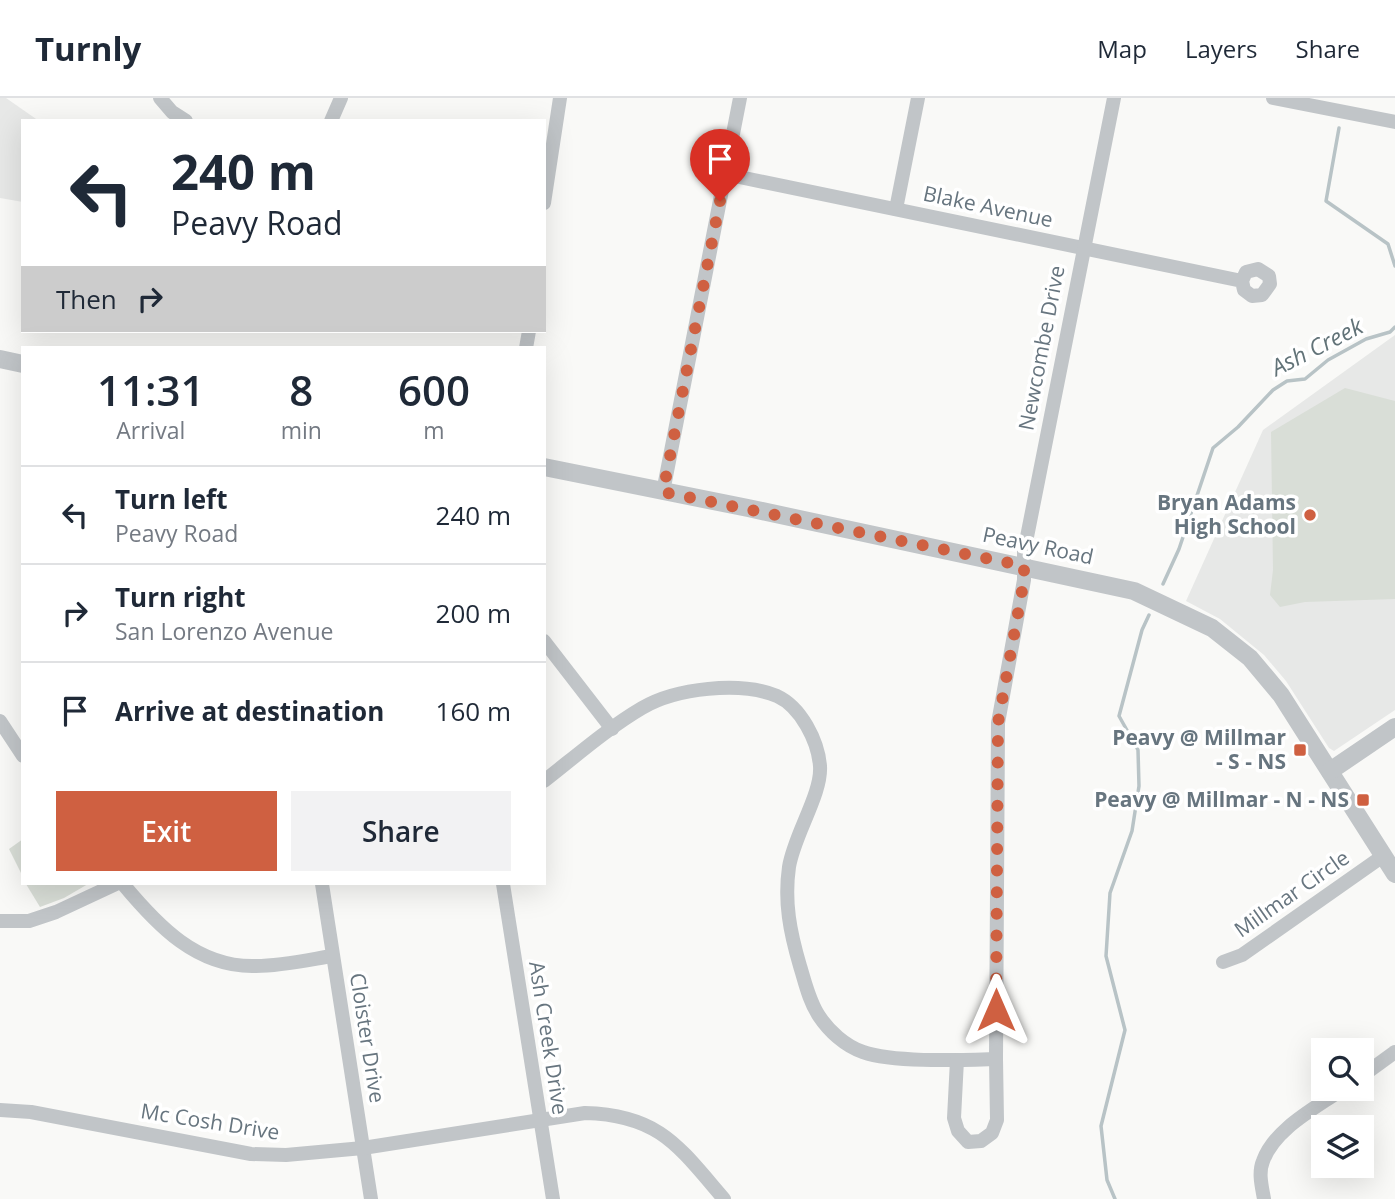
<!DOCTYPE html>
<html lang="en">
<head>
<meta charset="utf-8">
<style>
  body { margin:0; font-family:"Open Sans",sans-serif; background:#f2f2f3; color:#1f2937; height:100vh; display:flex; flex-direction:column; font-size:26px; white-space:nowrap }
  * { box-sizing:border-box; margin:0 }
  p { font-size:23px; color:#747a83 }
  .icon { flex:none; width:38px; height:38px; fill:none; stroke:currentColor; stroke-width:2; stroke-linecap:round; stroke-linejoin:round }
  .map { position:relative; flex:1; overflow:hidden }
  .drawer { position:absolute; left:21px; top:248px; width:525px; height:539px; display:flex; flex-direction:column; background:#fff; border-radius:0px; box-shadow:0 7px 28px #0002 }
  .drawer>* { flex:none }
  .hud { position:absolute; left:21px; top:21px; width:525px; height:214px; border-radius:0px; box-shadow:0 7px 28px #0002; background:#fff; color:#1f2937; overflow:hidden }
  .tools { position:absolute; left:1311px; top:940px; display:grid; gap:14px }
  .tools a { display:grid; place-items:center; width:63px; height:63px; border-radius:0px; background:#fff; box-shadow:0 7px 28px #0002; font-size:35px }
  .pin { position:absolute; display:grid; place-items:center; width:60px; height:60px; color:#fff; margin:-72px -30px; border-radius:50% 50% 50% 0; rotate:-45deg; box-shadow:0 0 7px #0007 }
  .pin .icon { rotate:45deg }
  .me { position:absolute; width:77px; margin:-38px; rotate:0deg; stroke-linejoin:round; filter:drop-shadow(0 0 5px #0008) }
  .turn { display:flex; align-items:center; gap:24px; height:147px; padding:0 35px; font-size:32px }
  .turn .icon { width:91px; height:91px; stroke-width:2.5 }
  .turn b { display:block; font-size:49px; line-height:60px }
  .then { display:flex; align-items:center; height:66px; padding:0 35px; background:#0003; gap:14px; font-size:26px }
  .eta { display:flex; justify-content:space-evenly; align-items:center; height:119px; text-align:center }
  .eta b { font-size:42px; font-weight:600; line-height:49px }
  .button { display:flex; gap:14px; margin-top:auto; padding:14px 35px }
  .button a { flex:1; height:80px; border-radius:0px; background:#cf6041; color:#fff; font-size:28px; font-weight:600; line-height:80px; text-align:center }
  .button a+a { background:#f2f2f3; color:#1f2937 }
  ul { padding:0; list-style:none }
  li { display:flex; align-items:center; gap:21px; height:98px; padding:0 35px; border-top:2px solid #e0e1e3 }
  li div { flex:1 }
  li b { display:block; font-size:26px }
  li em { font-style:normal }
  header { display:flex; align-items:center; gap:42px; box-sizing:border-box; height:98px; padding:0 35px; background:#fff; border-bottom:2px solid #e0e1e3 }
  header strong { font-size:33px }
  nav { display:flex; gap:38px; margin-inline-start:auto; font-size:24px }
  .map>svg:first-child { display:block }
  .built { fill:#e7e8e7 }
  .green { fill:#d9ded7 }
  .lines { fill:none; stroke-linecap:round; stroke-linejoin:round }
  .stream { stroke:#b8c3c6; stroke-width:3.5 }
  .minor { stroke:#c1c5c8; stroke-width:14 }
  .tertiary { stroke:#c1c5c8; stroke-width:18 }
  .route { stroke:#cf6041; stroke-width:12; stroke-dasharray:0 21.6 }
  .poi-dot { fill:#cf6041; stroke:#fff; stroke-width:2.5 }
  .labels { text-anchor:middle; stroke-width:7; stroke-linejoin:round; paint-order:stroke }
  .street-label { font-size:21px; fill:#67757f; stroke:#fff }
  .poi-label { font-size:21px; font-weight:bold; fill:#67757f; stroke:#fff; text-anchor:end }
  .water-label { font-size:23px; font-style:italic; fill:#627378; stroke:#fff }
</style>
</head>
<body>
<header>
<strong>Turnly</strong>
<nav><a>Map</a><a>Layers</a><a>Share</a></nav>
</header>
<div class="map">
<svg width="1395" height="1101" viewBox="0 0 1395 1101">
  <rect width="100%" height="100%" fill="#f9f9f7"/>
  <!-- built -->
  <g class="built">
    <path d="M0,0h6l33,23h-16v81l-23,-4z"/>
    <path d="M1395,237v375l-61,41 -5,-3 -43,-67 -22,-26 -44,-36 -34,-18 77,-171z"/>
  </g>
  <!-- green -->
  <g class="green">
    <path d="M1345,290l50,13v198l-90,3 -25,5 -10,-12 3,-25 -2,-138z"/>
    <path d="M23,741v38l-14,-28z"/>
    <path d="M26,786h62l-24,14 -24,9z"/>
  </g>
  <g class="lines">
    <!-- stream -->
    <g class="stream">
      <path d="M1339,30l-13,73 62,43 7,22"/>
      <path d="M1163,486l16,-35 34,-101 25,-21 35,-37 14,-9 18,-2 23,-19 38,-21 24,-7 5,-5"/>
      <path d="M1115,1101l-8,-19 -6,-54 24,-96 -19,-74 4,-63 22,-62 7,-45 -1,-36 -19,-34 23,-86 7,-15"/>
    </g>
    <!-- minor -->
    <g class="minor">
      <path d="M160,0l12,14 14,9"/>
      <path d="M1273,0l122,24"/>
      <path d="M331,23l10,-23"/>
      <path d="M725,76l517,107 4,-9 12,-3 11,7 1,8 -8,11 -10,1 -8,-6 -2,-9"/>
      <path d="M544,105l16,-105"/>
      <path d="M896,111l22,-111"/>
      <path d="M526,250l3,-17"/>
      <path d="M663,394l77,-394"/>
      <path d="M544,543l68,88"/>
      <path d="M0,623l23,35"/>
      <path d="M544,683c32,-25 64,-53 98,-73 34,-20 98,-27 135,-12 24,11 41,45 43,70 2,28 -26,69 -31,101 -5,35 1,65 11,99 5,16 9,35 19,50 10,15 26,30 44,36 31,11 99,8 133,7"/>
      <path d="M123,786c34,41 74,84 133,82 25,0 52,-6 76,-10"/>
      <path d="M322,786l49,315"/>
      <path d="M503,786l50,315"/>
      <path d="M0,823h29l27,-9 60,-28"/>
      <path d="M1223,864l19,-7 141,-99"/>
      <path d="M957,962l-3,58 4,13 10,11 13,-1 11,-8 5,-13 -1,-61 2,-336 26,-143v-28l90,-454"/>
      <path d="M1362,978l33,-24"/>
      <path d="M0,1012l31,2 220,42 35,1 77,-7 222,-35c75,2 94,34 139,86"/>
      <path d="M1264,1101c-2,-12 -6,-26 -1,-38 12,-33 53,-53 81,-73"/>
    </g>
    <!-- tertiary -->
    <g class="tertiary">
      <path d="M0,261l23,5"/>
      <path d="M544,369l204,41 386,83 78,37 38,30 31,37 114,179"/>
      <path d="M1330,673l65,-44"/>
    </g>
  </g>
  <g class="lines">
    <!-- route -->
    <path class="route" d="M720,103l-57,291 361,74v14l-26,143 -2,287"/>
  </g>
  <!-- markers -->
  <g class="poi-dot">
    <circle cx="1310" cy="417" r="7"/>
    <rect x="1293" y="645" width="14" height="14" rx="3.5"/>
    <rect x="1356" y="695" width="14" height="14" rx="3.5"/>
  </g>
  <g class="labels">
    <!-- street labels -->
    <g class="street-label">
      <text transform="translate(988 109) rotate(12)" y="7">Blake Avenue</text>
      <text transform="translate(1042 250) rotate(-79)" y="7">Newcombe Drive</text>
      <text transform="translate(1038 448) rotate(12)" y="7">Peavy Road</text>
      <text transform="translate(1292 796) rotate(-35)" y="7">Millmar Circle</text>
      <text transform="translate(367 940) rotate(81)" y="7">Cloister Drive</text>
      <text transform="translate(548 940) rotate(81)" y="7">Ash Creek Drive</text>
      <text transform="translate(210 1024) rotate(9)" y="7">Mc Cosh Drive</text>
    </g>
    <!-- poi labels -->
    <g class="poi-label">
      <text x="1296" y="412">Bryan Adams<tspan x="1296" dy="24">High School</tspan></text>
      <text x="1286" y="647">Peavy @ Millmar<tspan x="1286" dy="24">- S - NS</tspan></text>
      <text x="1349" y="709">Peavy @ Millmar - N - NS</text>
    </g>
    <!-- water labels -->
    <g class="water-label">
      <text transform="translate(1317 249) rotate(-27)" y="8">Ash Creek</text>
    </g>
  </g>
</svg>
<div class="tools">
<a><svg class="icon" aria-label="search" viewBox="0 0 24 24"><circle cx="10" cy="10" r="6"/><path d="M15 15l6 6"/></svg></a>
<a><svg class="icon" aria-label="layers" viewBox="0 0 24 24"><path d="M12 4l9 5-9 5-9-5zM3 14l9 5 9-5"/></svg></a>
</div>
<div class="pin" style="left:720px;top:103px;background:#d93025"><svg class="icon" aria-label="arrive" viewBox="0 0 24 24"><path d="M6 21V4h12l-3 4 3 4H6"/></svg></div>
<svg class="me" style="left:996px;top:912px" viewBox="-20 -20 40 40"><path d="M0-17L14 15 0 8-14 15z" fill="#cf6041" stroke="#fff" stroke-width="4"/></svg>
<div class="hud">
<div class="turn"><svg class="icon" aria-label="left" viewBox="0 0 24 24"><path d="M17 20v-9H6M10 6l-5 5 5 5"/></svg><div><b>240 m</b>Peavy Road</div></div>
<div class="then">Then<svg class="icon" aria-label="right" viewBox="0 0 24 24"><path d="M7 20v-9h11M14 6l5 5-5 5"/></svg></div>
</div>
<section class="drawer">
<div class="eta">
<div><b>11:31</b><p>Arrival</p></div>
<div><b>8</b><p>min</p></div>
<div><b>600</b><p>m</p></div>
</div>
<ul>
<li><svg class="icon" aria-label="left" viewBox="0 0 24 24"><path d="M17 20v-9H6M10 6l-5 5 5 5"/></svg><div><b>Turn left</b><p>Peavy Road</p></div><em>240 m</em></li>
<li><svg class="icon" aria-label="right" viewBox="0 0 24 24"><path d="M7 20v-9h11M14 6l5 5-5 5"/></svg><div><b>Turn right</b><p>San Lorenzo Avenue</p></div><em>200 m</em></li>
<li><svg class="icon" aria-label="arrive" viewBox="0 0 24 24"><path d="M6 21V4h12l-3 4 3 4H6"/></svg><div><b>Arrive at destination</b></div><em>160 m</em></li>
</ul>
<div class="button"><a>Exit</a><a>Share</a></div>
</section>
</div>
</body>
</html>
